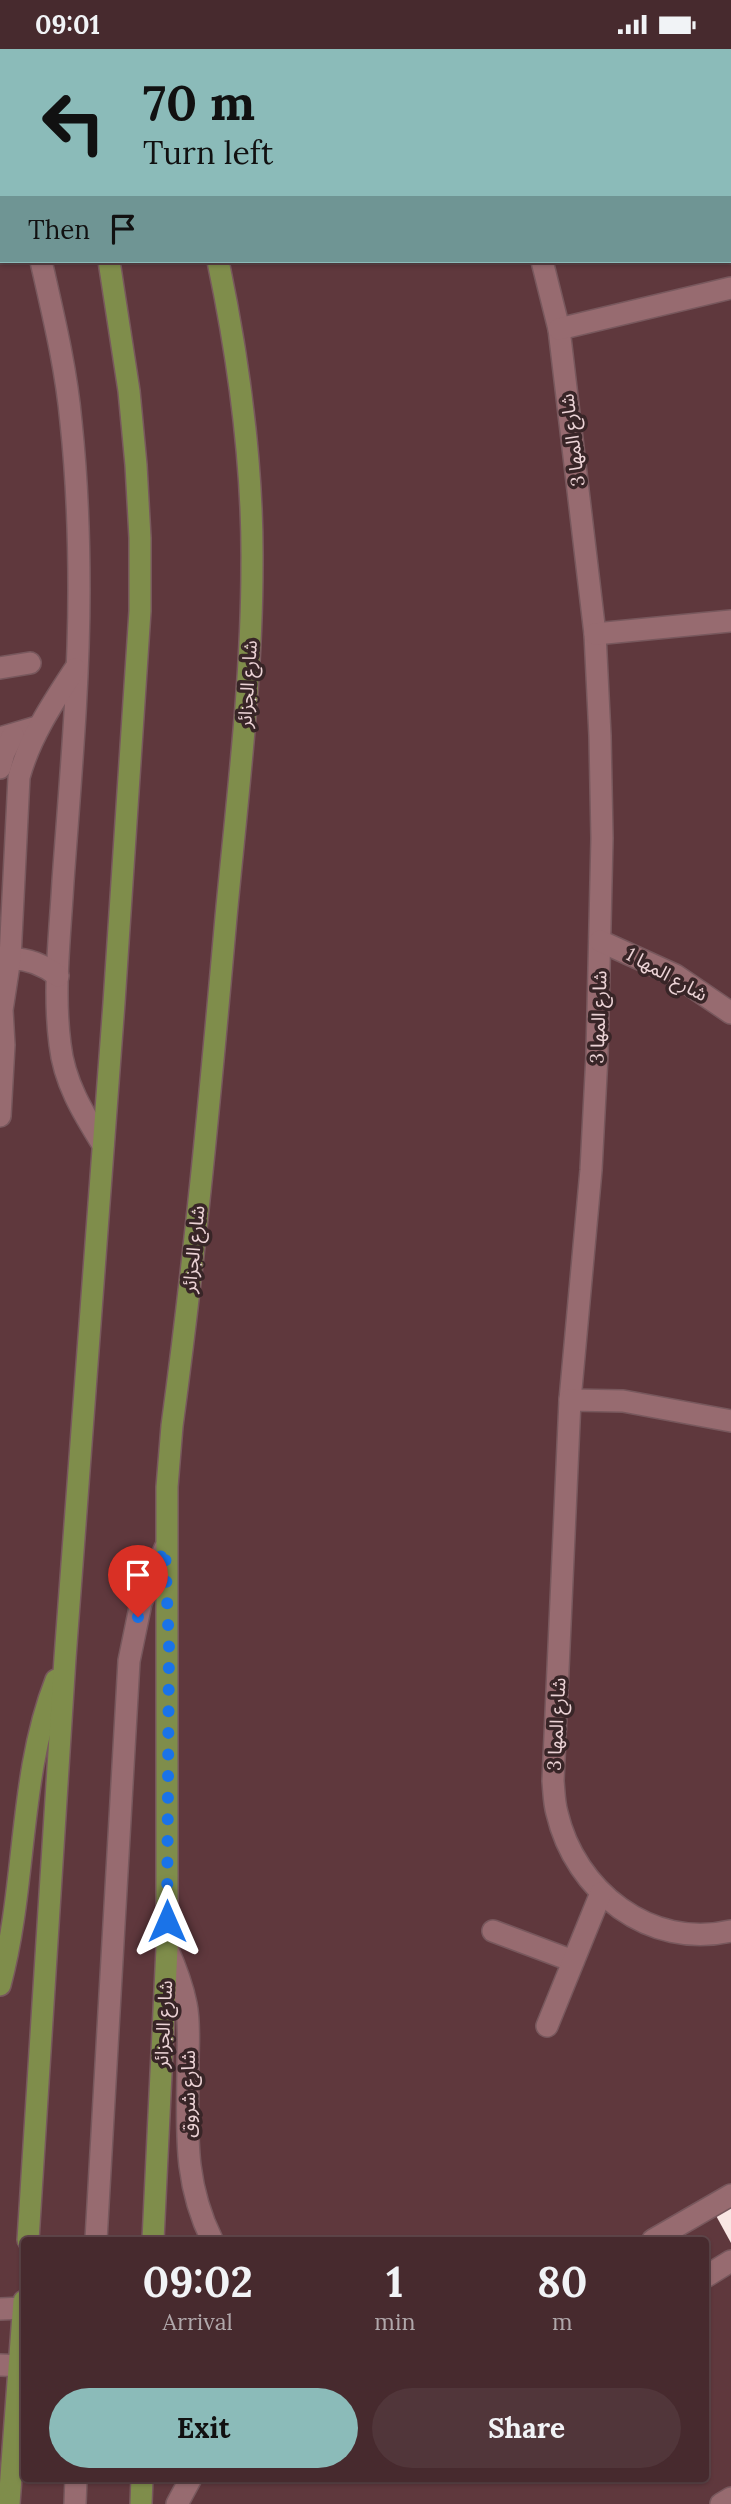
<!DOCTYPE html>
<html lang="en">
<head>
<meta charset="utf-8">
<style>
  body { margin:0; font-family:Lora,"Noto Sans Arabic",serif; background:#51363a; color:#f1f3f6; height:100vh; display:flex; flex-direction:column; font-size:26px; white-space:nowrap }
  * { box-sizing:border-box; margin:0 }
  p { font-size:23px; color:#b0a7aa }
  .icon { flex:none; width:38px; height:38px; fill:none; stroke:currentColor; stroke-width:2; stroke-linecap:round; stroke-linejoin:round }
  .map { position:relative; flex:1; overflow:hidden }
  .sheet { position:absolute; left:21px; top:2188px; width:688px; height:245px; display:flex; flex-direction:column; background:#472a2e; border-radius:7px; box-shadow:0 2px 5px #0004,0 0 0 2px #5f464a }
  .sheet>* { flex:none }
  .top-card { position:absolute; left:0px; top:0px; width:732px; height:214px; box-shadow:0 2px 5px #0004,0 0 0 2px #5f464a; background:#8bbbb9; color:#111; overflow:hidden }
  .pin { position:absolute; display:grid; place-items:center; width:60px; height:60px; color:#fff; margin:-72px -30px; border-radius:50% 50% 50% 0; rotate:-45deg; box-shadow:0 0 7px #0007 }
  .pin .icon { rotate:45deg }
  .me { position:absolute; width:77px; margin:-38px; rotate:0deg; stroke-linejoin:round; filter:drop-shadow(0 0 5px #0008) }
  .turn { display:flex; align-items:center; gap:24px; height:147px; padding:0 28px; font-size:32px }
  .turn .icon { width:91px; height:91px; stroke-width:2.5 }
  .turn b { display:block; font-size:49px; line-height:60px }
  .then { display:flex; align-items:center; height:66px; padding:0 28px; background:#0003; gap:14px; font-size:26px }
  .eta { display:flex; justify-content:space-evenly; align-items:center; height:119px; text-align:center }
  .eta b { font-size:42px; font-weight:700; line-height:49px }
  .primary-button { display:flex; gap:14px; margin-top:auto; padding:14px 28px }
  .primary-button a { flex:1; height:80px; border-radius:42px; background:#8bbbb9; color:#111; font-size:28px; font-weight:700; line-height:80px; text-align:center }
  .primary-button a+a { background:#51363a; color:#f1f3f6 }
  .status { display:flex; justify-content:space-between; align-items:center; height:49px; padding:0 35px; background:#472a2e; direction:ltr }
  .status svg { height:19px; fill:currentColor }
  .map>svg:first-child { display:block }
  .building { fill:#f9e7e4 }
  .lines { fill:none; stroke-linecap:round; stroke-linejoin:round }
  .minor-casing { stroke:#78585d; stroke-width:24 }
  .major-casing { stroke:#78585d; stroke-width:24 }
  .minor { stroke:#976b70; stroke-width:21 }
  .major { stroke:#7f8d4b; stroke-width:21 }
  .route { stroke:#1a73e8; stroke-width:12; stroke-dasharray:0 21.6 }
  .labels { text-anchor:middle; stroke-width:7; stroke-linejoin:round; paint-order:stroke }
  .street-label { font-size:19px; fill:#ecd3d6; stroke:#382527 }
</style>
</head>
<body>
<div class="status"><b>09:01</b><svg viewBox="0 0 49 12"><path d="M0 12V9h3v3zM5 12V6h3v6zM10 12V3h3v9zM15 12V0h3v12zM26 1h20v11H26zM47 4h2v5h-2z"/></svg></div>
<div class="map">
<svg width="731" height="2455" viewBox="0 0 731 2455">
  <rect width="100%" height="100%" fill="#5f383d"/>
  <!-- building -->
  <path class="building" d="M731,2154v40l-17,-31z"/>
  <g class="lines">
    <defs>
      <g id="minor">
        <path d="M487,0v2"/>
        <path d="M0,81l2,5"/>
        <path d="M41,212c12,53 25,106 30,161 6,56 8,112 8,168 0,97 -9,194 -16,291 -3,54 -10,109 -3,163 4,38 23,69 43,101"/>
        <path d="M542,212l17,68 36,305 5,102 2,102 -5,217 -6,115 -21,230"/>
        <path d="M559,280l172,-41"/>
        <path d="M595,585l136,-13"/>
        <path d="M0,619l30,-5"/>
        <path d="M0,689l37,-11"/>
        <path d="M0,719l4,-15 9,-18"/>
        <path d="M600,892l75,34 56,38"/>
        <path d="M0,911c21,-4 41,3 58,16"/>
        <path d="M0,1067l4,-71 -2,-35 8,-52 9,-181c11,-40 33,-73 56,-108"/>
        <path d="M731,1372l-108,-20 -53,-1 -17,381c1,10 1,22 4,32 18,78 93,137 174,118"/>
        <path d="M493,1882l80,30"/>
        <path d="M167,1899c8,18 15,36 19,56 4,19 2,39 2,58 0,66 -6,117 24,178"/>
        <path d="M547,1977l54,-133"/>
        <path d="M96,2191l33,-579 12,-58 24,-55"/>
        <path d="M653,2191l78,-45"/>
        <path d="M705,2228l26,-16"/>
        <path d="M0,2260l24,-1"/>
        <path d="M0,2316l24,1"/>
        <path d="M75,2455l1,-26"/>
        <path d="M177,2455l14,-26"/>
        <path d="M721,2455l10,-6"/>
      </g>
      <g id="major">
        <path d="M45,0l1,2"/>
        <path d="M160,0l1,2"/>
        <path d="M0,1936c27,-100 18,-208 56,-305"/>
        <path d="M28,2191l37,-582 49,-655 26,-392v-73l-4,-73 -7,-74 -20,-130"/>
        <path d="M153,2191l14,-292v-461l5,-61c23,-169 39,-339 54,-509 11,-117 26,-235 26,-352 1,-103 -13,-204 -34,-304"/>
        <path d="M9,2455l15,-203"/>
        <path d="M141,2455l1,-26"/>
      </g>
    </defs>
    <!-- minor casing -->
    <use href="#minor" class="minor-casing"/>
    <!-- major casing -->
    <use href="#major" class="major-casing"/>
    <!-- minor -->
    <use href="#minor" class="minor"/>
    <!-- major -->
    <use href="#major" class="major"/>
  </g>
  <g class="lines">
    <!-- route -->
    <path class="route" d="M138,1568l14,-42 13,-27 4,99 -2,274"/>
  </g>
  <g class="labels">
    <!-- street labels -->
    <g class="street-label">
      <text transform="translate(572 391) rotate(-97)" y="7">شارع المها 3</text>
      <text transform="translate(247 635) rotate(-86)" y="7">شارع الجزائر</text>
      <text transform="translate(667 925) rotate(29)" y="7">شارع المها 1</text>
      <text transform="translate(598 968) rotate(-88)" y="7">شارع المها 3</text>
      <text transform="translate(193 1200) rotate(-84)" y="7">شارع الجزائر</text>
      <text transform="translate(556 1675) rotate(-87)" y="7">شارع المها 3</text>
      <text transform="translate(163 1975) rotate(-87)" y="7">شارع الجزائر</text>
      <text transform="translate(188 2045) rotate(-90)" y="7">شارع شروق</text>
    </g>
  </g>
</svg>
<div class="pin" style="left:138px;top:1568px;background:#d93025"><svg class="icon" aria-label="arrive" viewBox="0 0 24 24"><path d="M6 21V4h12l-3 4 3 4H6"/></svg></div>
<svg class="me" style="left:167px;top:1872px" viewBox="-20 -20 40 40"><path d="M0-17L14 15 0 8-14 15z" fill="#1a73e8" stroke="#fff" stroke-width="4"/></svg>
<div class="top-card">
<div class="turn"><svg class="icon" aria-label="left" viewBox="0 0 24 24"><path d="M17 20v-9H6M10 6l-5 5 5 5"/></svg><div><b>70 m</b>Turn left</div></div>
<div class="then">Then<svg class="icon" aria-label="arrive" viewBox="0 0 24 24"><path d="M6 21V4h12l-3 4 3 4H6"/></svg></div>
</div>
<section class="sheet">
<div class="eta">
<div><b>09:02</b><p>Arrival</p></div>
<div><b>1</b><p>min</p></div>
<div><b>80</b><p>m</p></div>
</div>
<div class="primary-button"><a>Exit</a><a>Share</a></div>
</section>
</div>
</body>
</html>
